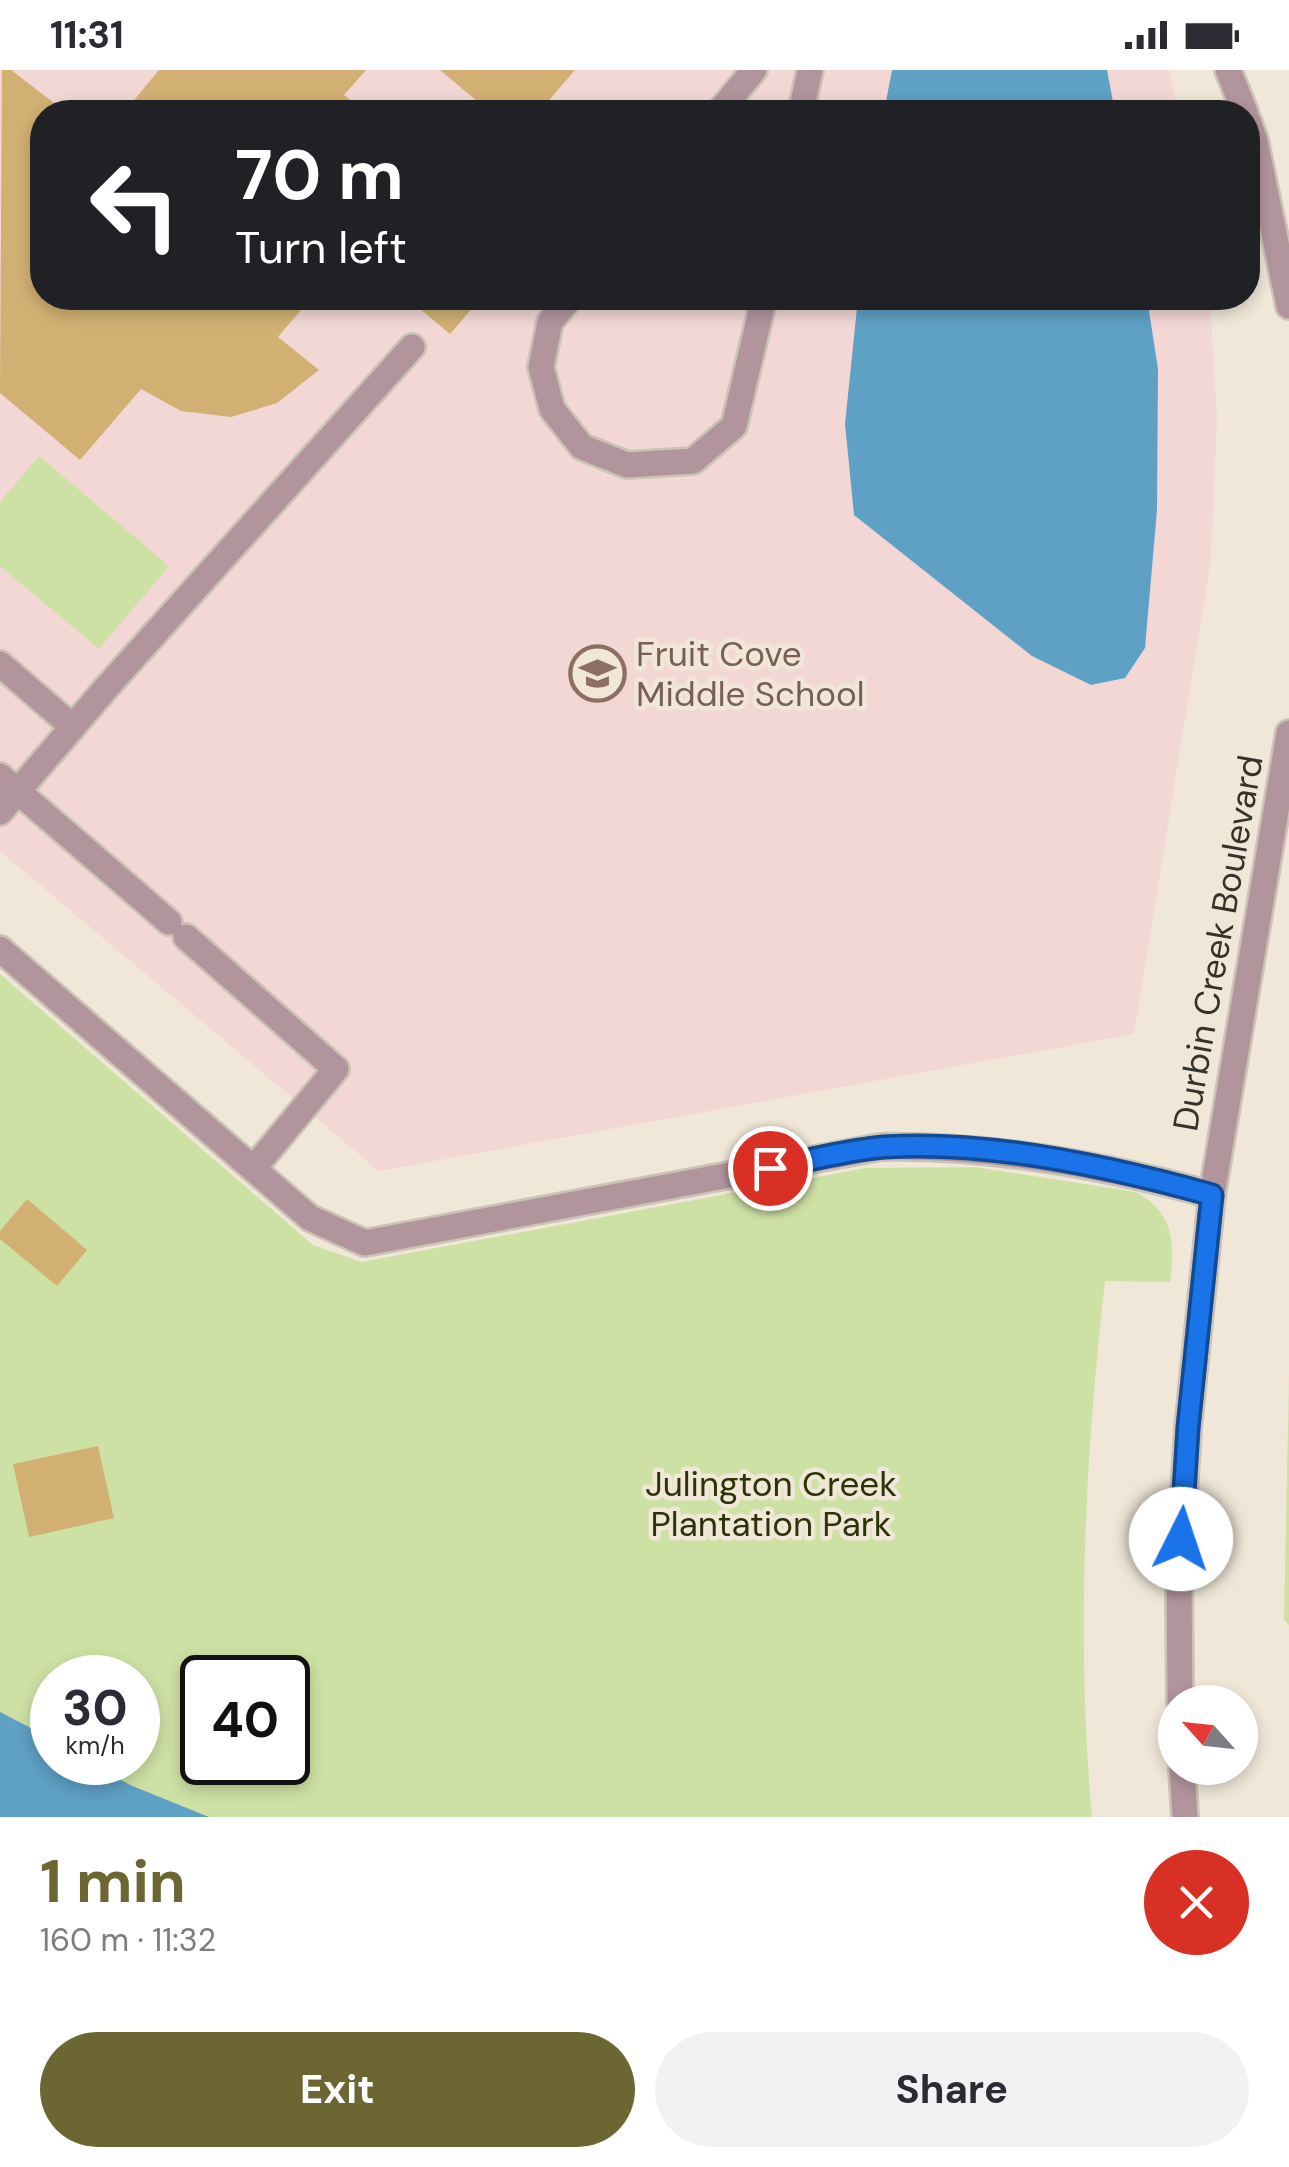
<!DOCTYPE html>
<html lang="en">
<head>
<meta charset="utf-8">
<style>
  body { margin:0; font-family:"DM Sans",sans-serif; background:#f2f2f3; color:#2b2b33; height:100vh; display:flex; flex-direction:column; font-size:38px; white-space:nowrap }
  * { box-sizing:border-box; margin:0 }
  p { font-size:32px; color:#7c7c81 }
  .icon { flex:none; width:55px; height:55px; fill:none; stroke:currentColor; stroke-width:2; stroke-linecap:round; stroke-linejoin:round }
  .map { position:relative; height:1747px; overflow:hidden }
  .drawer { display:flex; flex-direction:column; background:#fff; flex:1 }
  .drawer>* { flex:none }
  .banner { position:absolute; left:30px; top:30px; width:1230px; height:210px; border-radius:40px; box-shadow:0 5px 15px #0003; background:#202124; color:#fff; overflow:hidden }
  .needle { width:65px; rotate:297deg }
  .fabs { position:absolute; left:1158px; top:1615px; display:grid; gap:20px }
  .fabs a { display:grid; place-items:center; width:100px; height:100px; border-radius:50%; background:#fff; box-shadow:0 5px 15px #0003; font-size:50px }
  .speed { position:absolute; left:30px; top:1585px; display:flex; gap:20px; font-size:50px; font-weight:700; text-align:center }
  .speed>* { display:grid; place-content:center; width:130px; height:130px; border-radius:50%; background:#fff; box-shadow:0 5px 15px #0003; line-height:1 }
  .speed small { font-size:25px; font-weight:400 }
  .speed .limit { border:5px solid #111; border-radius:15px; background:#fff; color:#111 }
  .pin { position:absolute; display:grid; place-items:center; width:85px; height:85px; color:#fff; margin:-42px; border:5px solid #fff; border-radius:50%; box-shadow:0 2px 10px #0007 }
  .me { position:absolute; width:110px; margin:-55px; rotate:4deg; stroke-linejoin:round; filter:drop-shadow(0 0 8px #0008) }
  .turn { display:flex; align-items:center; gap:35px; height:210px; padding:0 40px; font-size:45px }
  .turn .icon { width:130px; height:130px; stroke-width:2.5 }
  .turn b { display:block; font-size:70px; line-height:85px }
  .round { display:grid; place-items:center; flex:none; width:105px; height:105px; border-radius:52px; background:#f2f2f3 }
  .summary { display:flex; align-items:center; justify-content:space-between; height:170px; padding:0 40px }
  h1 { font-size:60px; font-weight:700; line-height:75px; color:#6b6632 }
  .primary-button { display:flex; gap:20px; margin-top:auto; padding:20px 40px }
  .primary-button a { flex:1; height:115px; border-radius:60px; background:#6b6632; color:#fff; font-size:40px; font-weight:700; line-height:115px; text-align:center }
  .primary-button a+a { background:#f2f2f3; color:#2b2b33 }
  .status { display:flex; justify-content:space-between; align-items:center; height:70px; padding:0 50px; background:#fff; direction:ltr }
  .status svg { height:28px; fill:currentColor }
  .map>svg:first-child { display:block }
  .education { fill:#f2d7d5 }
  .green { fill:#cee1a4; fill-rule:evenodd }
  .water { fill:#5fa0c5 }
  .building { fill:#d2b074 }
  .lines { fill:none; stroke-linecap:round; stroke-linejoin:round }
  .minor-casing { stroke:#cbc3b6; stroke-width:30 }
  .minor { stroke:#b2949d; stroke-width:25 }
  .route-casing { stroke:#114b97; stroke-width:25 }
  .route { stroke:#1a73e8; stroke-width:18 }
  .labels { text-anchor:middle; stroke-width:9; stroke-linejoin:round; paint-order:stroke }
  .education-label { font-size:35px; fill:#785e54; stroke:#f0e7d8; text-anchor:start }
  .street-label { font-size:35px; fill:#35322c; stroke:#f0e7d8 }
  .park-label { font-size:35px; fill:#2a3504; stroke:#f0e7d8 }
</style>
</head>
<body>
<div class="status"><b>11:31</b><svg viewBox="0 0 49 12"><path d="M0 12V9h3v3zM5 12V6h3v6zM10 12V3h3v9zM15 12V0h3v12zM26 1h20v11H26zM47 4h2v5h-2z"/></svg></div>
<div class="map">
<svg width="1289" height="1747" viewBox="0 0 1289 1747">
  <rect width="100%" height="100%" fill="#f0e7d8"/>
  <!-- education -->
  <path class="education" d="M0,0h1169l9,42h-1136v186h1168l7,121 -6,140 -77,475 -755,137 -379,-320z"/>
  <!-- green -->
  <g class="green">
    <path d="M39,386l130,110 -70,83 -99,-83v-64z"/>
    <path d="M0,904l313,271 48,17 505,-94 109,-1 161,25c38,21 39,50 34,90l-65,-1c-20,177 -29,358 -13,536h-1092zM52,1608h86v84h-86zM202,1608h86v84h-86z"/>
    <path d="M1289,1307v248l-5,-5z"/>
  </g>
  <!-- water -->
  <g class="water">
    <path d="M892,0h215l8,42h-231z"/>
    <path d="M858,228h289l11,71 -1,141 -12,138 -20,30 -34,7 -59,-29 -178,-141 -9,-91z"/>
    <path d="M0,1642l52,27v23l40,1 38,22 79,32h-209z"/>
  </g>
  <!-- building -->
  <g class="building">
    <path d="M2,0h9l55,42h-24v186h269l-33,39 41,33 -42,33 -46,14 -50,-6 -40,-22 -61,71 -80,-67z"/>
    <path d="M159,0h207l-22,25 21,17h-241z"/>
    <path d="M440,0h135l-36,42h-49z"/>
    <path d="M407,228h74l-31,36z"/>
    <path d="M27,1129l60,51 -30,36 -57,-47v-8z"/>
    <path d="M98,1376l16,72 -85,19 -16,-73z"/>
  </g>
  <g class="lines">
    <defs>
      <g id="minor">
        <path d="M1228,0l17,42"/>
        <path d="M719,42l35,-42"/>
        <path d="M801,42l9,-42"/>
        <path d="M1248,51l7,20 34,165"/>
        <path d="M570,228l-20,24 -9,45 11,42 30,38 45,18 66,-4 41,-35 30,-128"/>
        <path d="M0,594l73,63"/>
        <path d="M0,706l169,146"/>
        <path d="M0,742l107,-125 305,-340"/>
        <path d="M186,867l150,132 -82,99"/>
        <path d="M0,879l310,269 55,25 515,-96c112,-2 224,18 332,48"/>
        <path d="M1180,1632l-1,-126 9,-148 24,-233 77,-462"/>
        <path d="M1182,1698l3,49"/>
      </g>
    </defs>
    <!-- minor casing -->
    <use href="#minor" class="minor-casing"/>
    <!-- minor -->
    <use href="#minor" class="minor"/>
  </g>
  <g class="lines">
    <defs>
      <path id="route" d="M770,1098c37,-7 76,-18 114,-21 104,-7 228,20 328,48l-24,233 -7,111"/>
    </defs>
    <!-- route casing -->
    <use href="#route" class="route-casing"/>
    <!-- route -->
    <use href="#route" class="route"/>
  </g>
  <!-- icons -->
  <defs>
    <symbol id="school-ring" viewBox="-11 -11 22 22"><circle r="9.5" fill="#f0e7d8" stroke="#8d6e63" stroke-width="1.5"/><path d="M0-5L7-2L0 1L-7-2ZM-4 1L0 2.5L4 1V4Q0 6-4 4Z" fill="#8d6e63"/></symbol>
  </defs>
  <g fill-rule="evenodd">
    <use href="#school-ring" x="566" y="572" width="63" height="63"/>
  </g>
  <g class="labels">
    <!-- education labels -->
    <g class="education-label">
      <text x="636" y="596">Fruit Cove<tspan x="636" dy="40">Middle School</tspan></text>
    </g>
    <!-- street labels -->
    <g class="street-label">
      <text transform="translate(1218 873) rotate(-80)" y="12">Durbin Creek Boulevard</text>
    </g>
    <!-- park labels -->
    <g class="park-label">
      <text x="771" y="1426">Julington Creek<tspan x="771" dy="40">Plantation Park</tspan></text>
    </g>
  </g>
</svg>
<div class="fabs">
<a><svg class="needle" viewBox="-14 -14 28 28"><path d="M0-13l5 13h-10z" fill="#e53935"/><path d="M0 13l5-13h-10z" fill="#7c7c81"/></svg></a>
</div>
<div class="speed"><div>30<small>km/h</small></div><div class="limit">40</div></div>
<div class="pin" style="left:770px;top:1098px;background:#d93025"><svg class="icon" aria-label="arrive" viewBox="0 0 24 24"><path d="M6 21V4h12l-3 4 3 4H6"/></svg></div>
<svg class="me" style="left:1181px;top:1469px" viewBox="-20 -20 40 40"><circle r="19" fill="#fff"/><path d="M0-13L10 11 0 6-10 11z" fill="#1a73e8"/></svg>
<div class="banner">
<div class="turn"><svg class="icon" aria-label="left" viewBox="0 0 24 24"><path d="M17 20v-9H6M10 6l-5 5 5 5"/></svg><div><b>70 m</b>Turn left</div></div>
</div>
</div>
<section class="drawer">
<div class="summary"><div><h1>1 min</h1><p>160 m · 11:32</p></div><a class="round" style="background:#d93025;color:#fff"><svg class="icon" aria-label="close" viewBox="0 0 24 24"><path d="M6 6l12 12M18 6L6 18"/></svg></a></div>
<div class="primary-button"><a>Exit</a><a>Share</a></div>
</section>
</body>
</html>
